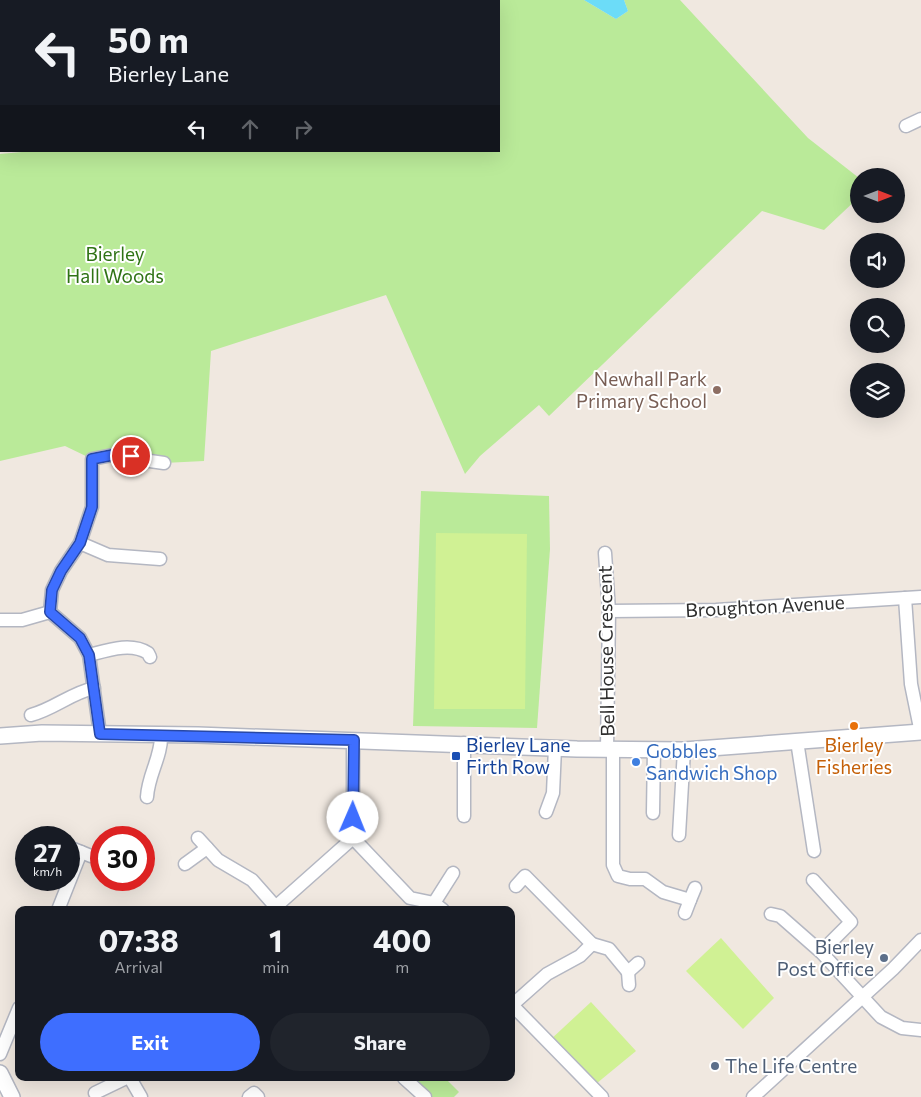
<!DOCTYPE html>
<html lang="en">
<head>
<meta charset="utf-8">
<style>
  body { margin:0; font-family:Commissioner,sans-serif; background:#20242c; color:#f1f3f6; height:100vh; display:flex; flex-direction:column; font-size:19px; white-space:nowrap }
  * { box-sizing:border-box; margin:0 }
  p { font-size:16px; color:#9ea1a6 }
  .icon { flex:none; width:28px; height:28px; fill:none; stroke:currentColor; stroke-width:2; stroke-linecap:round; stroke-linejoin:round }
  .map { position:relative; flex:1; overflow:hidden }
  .sheet { position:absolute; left:15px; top:906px; width:500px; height:175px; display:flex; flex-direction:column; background:#171b24; border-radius:10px; box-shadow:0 5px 20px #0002 }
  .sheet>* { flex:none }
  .banner { position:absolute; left:0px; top:0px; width:500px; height:152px; box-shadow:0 5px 20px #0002; background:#171b24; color:#f1f3f6; overflow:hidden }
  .needle { width:32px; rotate:90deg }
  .controls { position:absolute; left:850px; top:168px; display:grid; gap:10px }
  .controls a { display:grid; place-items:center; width:55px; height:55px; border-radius:50%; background:#171b24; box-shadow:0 5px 20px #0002; font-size:25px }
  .speed { position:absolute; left:15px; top:826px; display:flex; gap:10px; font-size:25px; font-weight:700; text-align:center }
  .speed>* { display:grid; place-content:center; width:65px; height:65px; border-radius:50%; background:#171b24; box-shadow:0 5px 20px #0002; line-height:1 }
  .speed small { font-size:12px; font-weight:400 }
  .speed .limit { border:8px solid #d22; background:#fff; color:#111 }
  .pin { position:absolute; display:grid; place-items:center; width:42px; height:42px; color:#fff; margin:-21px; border:2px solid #fff; border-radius:50%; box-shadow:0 1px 5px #0007 }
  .me { position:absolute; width:55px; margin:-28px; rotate:1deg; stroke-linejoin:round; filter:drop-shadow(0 0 4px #0008) }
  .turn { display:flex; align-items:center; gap:18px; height:105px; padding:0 25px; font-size:22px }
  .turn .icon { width:65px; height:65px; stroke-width:2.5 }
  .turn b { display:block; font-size:35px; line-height:42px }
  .lanes { display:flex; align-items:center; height:48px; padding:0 25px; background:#0003; justify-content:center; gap:25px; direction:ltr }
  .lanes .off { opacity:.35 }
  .eta { display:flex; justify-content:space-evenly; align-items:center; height:85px; text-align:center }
  .eta b { font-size:30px; font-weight:700; line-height:35px }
  .cta { display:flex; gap:10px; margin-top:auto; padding:10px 25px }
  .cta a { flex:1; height:58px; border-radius:30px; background:#3e6eff; color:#fff; font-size:20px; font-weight:700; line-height:58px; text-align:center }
  .cta a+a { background:#20242c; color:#f1f3f6 }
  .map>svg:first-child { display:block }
  .green { fill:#baea99 }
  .pitch { fill:#d0f194 }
  .water { fill:#6cdcf8 }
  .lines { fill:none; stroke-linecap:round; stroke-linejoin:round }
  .minor-casing { stroke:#b4b7c2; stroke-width:15 }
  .tertiary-casing { stroke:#b4b7c2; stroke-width:18 }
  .minor { stroke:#fff; stroke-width:12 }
  .tertiary { stroke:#fff; stroke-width:15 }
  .route-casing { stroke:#2848a6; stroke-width:12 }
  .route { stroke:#3e6eff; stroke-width:9 }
  .education-dot { fill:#8d6e63; stroke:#fff; stroke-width:2 }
  .food-dot { fill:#e8710a; stroke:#fff; stroke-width:2 }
  .transit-dot { fill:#1a4fb4; stroke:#fff; stroke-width:2 }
  .shop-dot { fill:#3f7fe0; stroke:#fff; stroke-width:2 }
  .service-dot { fill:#5c6f8a; stroke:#fff; stroke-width:2 }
  .labels { text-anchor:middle; stroke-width:4; stroke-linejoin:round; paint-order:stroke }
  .park-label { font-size:19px; fill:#2f7315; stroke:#fff }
  .education-label { font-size:19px; fill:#785e54; stroke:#fff; text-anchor:end }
  .street-label { font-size:19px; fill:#2e2e2e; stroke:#fff }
  .transit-label { font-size:19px; fill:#164399; stroke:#fff; text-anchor:start }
  .food-label { font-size:19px; fill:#c56008; stroke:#fff }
  .shop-label { font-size:19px; fill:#366cbe; stroke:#fff; text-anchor:start }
  .service-label { font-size:19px; fill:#4e5e75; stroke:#fff; text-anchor:end }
</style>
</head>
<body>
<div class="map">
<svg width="921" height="1097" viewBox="0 0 921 1097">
  <rect width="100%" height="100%" fill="#f0e8e0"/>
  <!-- green -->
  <g class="green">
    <path d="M381,0h203l32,19 12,-8 -4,-11h56l128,138 51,40 -1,20 -34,32 -62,-19 -213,205 -10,-11 -59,51 -15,18 -79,-179 -175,56 -7,110 -40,2 -28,-4h-44l-27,-13 -65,15v-307l33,-3h466v-150h-121z"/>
    <path d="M421,491l128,5 1,53 -13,179 -124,-2z"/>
    <path d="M404,1078h41l14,14 -5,5h-29z"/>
  </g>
  <!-- pitch -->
  <g class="pitch">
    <path d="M436,533l91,1 -2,175h-91z"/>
    <path d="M721,938l53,60 -31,31 -57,-58z"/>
    <path d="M591,1002l45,49 -45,37 -42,-47z"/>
  </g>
  <!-- water -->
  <path class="water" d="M584,0h40l4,11 -12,8z"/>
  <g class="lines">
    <defs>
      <g id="minor">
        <path d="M906,126l15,-7"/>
        <path d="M80,543l28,12 52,4"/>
        <path d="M605,553l4,58 -2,138"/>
        <path d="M905,598l6,86 10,49"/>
        <path d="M609,611l107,-1 205,-13"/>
        <path d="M50,612l2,-22 9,-19 19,-28 12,-36v-48l31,-6 13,6 28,4"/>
        <path d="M0,620h22l28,-8 30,26 9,17 11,79"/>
        <path d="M89,655c19,-5 42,-13 59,-2l2,4"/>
        <path d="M31,715c23,-6 40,-22 63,-27"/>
        <path d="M797,741l17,110"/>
        <path d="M613,749v116l5,11 12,3h15l18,13 27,8 5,-12"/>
        <path d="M147,797c1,-22 15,-41 14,-62"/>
        <path d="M546,812l7,-19 2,-45"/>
        <path d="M653,813l1,-64"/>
        <path d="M464,816v-73"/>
        <path d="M679,835l5,-85"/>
        <path d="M198,838l20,22 34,20 23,26"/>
        <path d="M353,838l57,60 24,5 9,7"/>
        <path d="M353,838v-98"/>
        <path d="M71,848l20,8"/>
        <path d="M185,864l22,-16"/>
        <path d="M813,880l38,42 -30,30"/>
        <path d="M434,903l19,-30"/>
        <path d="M58,910l23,-58"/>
        <path d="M272,910l81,-72"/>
        <path d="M685,913l5,-13"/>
        <path d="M771,914l9,2 41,36 60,65 21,11 19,2"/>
        <path d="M592,944l17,5 19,23 10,-9"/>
        <path d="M628,972l1,13"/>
        <path d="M511,1004l91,93"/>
        <path d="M511,1006l36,-32 33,-18 12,-12 -67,-68 -9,10"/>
        <path d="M0,1054l19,-46"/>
        <path d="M130,1078l11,19"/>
        <path d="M404,1078l21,19"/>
        <path d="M95,1093l31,-15"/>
        <path d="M249,1097l5,-4 4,4"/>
        <path d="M753,1097l140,-128 28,-29"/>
      </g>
      <g id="tertiary">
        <path d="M0,736l42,-3 156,2 379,14 107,1 237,-18"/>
        <path d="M0,1073l12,24"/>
      </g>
    </defs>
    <!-- minor casing -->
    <use href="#minor" class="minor-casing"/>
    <!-- tertiary casing -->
    <use href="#tertiary" class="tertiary-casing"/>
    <!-- minor -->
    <use href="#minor" class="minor"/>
    <!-- tertiary -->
    <use href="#tertiary" class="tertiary"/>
  </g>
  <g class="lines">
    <defs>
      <path id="route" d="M131,456l-8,-3 -31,6v48l-12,36 -19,28 -9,19 -2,22 30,26 9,17 11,79 254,6 -1,78"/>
    </defs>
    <!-- route casing -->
    <use href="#route" class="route-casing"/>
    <!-- route -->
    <use href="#route" class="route"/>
  </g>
  <!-- markers -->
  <circle class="education-dot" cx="717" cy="390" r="5"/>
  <circle class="food-dot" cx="854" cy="726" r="5"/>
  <rect class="transit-dot" x="451" y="751" width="10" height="10" rx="2.5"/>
  <circle class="shop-dot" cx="636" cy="762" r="5"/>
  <g class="service-dot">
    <circle cx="884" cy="958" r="5"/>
    <circle cx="715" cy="1066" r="5"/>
  </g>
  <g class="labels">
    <!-- park labels -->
    <g class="park-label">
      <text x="115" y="261">Bierley<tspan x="115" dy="22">Hall Woods</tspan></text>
    </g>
    <!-- education labels -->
    <g class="education-label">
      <text x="707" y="386">Newhall Park<tspan x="707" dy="22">Primary School</tspan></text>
    </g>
    <!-- street labels -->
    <g class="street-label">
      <text transform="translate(765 606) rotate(-3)" y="7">Broughton Avenue</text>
      <text transform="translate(606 651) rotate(-91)" y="7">Bell House Crescent</text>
    </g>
    <!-- transit labels -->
    <g class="transit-label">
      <text x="466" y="752">Bierley Lane<tspan x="466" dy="22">Firth Row</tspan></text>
    </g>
    <!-- food labels -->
    <g class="food-label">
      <text x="854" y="752">Bierley<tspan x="854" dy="22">Fisheries</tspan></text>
    </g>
    <!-- shop labels -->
    <g class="shop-label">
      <text x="646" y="758">Gobbles<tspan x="646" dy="22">Sandwich Shop</tspan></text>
    </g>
    <!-- service labels -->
    <g class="service-label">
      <text x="874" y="954">Bierley<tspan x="874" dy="22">Post Office</tspan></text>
      <text x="725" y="1073" text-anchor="start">The Life Centre</text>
    </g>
  </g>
</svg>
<div class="controls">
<a><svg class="needle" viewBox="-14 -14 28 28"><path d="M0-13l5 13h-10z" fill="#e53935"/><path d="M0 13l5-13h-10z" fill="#9ea1a6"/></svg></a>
<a><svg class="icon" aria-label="sound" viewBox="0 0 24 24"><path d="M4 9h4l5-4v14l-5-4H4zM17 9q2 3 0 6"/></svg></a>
<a><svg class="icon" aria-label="search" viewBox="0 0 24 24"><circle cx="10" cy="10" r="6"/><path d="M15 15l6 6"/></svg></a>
<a><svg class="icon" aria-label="layers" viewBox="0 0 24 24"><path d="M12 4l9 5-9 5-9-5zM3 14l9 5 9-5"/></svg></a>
</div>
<div class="speed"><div>27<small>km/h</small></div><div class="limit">30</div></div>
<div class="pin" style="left:131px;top:456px;background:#d93025"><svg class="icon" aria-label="arrive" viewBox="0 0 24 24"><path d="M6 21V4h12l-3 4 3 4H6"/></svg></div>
<svg class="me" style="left:353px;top:818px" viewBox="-20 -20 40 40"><circle r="19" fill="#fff"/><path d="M0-13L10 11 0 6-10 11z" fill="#3e6eff"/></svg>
<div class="banner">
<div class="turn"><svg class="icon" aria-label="left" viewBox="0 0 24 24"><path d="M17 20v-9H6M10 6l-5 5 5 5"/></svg><div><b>50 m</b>Bierley Lane</div></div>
<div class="lanes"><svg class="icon" aria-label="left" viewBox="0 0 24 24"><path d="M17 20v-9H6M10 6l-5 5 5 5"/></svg><svg class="icon off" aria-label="ahead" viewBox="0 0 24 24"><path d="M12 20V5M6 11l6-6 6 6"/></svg><svg class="icon off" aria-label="right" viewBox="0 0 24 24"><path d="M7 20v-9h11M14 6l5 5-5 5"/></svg></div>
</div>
<section class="sheet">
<div class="eta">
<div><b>07:38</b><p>Arrival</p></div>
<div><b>1</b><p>min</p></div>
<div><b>400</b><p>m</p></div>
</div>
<div class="cta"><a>Exit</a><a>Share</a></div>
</section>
</div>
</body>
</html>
